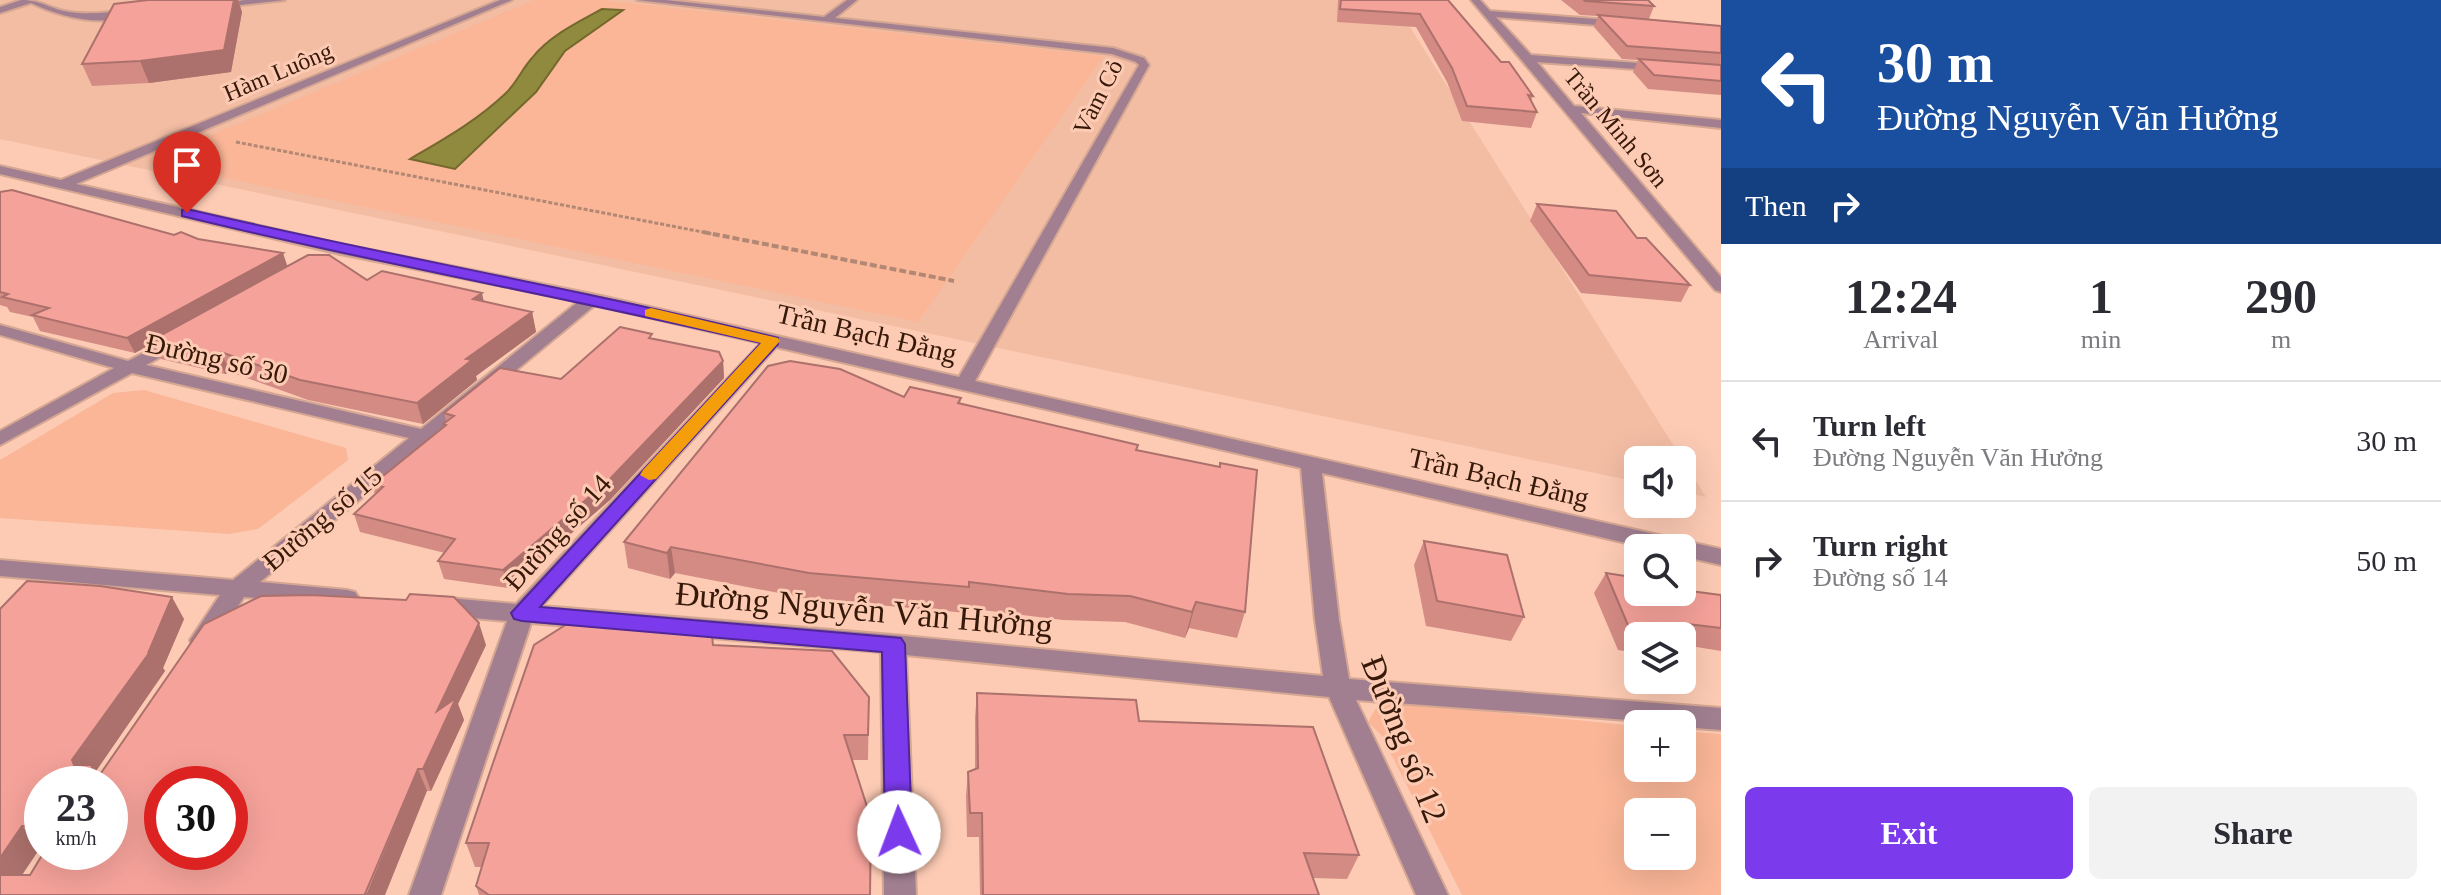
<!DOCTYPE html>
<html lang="en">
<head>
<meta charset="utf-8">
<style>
  body { margin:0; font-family:"Times New Roman",serif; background:#f2f2f3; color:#2b2b33; height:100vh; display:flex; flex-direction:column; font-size:30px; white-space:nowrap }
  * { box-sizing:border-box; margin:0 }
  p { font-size:26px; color:#7c7c81 }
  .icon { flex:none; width:44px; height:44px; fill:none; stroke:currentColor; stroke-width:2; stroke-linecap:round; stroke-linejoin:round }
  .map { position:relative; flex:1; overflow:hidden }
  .details { display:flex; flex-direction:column; background:#fff; width:720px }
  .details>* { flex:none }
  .banner { background:#1a4fa0; color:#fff; overflow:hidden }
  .controls { position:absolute; left:1624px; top:446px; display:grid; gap:16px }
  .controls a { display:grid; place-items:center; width:72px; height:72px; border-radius:12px; background:#fff; box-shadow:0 8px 32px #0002; font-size:40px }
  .speed { position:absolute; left:24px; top:766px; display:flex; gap:16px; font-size:40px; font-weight:700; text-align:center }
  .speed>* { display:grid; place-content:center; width:104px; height:104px; border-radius:50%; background:#fff; box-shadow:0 8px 32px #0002; line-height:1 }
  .speed small { font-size:20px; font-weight:400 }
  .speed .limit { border:12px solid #d22; background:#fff; color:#111 }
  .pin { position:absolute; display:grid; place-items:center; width:68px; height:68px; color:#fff; margin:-82px -34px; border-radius:50% 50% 50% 0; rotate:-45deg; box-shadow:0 0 8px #0007 }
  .pin .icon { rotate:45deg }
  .me { position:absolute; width:88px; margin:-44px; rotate:358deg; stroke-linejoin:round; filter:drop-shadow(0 0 6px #0008) }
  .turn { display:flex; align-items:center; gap:28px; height:168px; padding:0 24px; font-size:36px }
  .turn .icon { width:104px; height:104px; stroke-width:2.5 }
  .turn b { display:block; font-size:56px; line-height:68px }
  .then { display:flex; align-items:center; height:76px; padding:0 24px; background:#0003; gap:16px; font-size:30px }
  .eta { display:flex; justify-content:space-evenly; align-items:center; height:136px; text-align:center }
  .eta b { font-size:48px; font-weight:700; line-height:56px }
  .primary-button { display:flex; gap:16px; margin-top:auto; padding:16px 24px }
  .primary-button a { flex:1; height:92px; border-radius:12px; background:#7c3aed; color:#fff; font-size:32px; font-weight:700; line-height:92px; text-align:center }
  .primary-button a+a { background:#f2f2f3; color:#2b2b33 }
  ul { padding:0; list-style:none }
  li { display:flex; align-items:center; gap:24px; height:120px; padding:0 24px; border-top:2px solid #e1e1e2 }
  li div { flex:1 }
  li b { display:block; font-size:30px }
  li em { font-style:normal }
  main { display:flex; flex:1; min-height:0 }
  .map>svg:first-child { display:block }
  .built { fill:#f3bda4 }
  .green { fill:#fab697; fill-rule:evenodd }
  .water { fill:#8f8a3d; stroke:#75682d; stroke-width:2 }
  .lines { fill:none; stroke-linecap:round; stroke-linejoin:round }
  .minor-casing { stroke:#d5a792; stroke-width:4 }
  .path-far1 { stroke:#b28874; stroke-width:3; stroke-dasharray:4 2; stroke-linecap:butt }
  .path { stroke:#b28874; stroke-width:4; stroke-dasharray:7 3; stroke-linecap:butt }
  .minor { fill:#a17f91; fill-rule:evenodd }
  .wall { fill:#d38b84; fill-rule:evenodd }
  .shaded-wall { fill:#ac716c }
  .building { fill:#f5a29a; stroke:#ac716c; stroke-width:2; fill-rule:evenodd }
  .route { fill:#7c3aed; stroke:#51269a; stroke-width:2 }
  .slow { fill:#f59e0b }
  .labels { text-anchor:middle; stroke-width:6; stroke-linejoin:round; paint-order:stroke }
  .far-street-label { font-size:24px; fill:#371909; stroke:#fdcbb4 }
  .street-label { font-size:28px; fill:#371909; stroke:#fdcbb4 }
  .near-street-label { font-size:34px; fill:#371909; stroke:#fdcbb4 }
</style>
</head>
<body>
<main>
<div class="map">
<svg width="1721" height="895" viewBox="0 0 1721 895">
  <rect width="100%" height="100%" fill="#fdcbb4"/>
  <!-- built -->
  <path class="built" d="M0,0h1393l313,497 -24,-5v-32h-44v22l-1638,-343z"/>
  <!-- green -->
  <g class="green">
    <path d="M534,0h67l503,56 -186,266 -771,-160z"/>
    <path d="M144,390l202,58 2,12 -90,69 -29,5 -229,-16v-58l113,-67z"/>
    <path d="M1380,701l258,25v42h44v-37l39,3v161h-259l-80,-159 -14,-14zM1638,812h44v44h-44z"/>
  </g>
  <!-- water -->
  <path class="water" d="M602,9l21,1 -58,41 -29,41 -81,77 -45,-10c34,-20 68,-39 96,-66 11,-11 16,-24 26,-35 17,-22 46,-36 70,-49z"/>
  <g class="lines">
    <defs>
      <g id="minor">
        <path d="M21,0c19,0 26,7 43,11 23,5 47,1 70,-2l5,3c-31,17 -77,6 -108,-9l-31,10v-6z"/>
        <path d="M245,0h40l-71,8 -5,-3z"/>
        <path d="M500,0h12l-436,184 264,60 252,50 367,83 180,-312 -3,-3 -24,-8 -475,-54h29l158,17 23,-17h10l-22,18 278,30 31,10 5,7 -174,316 746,168v16l-39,-9v-8h-34l-326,-75 17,147 10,59 372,29v22l-39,-3v-3l-326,-24 92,195h-32l-87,-198 -423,-42 10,240h-32l-3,-243 -350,-29 -90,272h-32l98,-274 -69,-6 -8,-3 -4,-6 4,-6 8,-3 78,7 245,-261 -166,-38 -335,277 87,8 8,2 4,6 -4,6 -8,2 -103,-9 -33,50 -9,2 -9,-2 -3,-7 30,-45 -220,-19v-16l233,20 176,-142 -277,-65 -132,72v-14l114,-63 -114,-33v-10l128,36 54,-28 6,1 3,4 -3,4 -42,23 275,64 158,-128 -239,-47 -340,-80v-8l61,14zM776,347l525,121 14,152 8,56 -430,-41 -351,-29z"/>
        <path d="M1471,0h9l10,11 131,10 5,3 -5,3 -125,-10 35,38 133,10 5,3 -5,3 -127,-9 37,44 147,14v8l-140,-15 140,164v15l-6,-2z"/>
      </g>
    </defs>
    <!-- minor casing -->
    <use href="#minor" class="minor-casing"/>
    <!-- path-far1 -->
    <path class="path-far1" d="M236,142l477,92"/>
    <!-- path -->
    <path class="path" d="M703,232l251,49"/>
    <!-- minor -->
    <use href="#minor" class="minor"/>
  </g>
  <!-- wall -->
  <g class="wall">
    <path d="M148,0h90l4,12 -11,60 -82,11 -57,3 -10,-22z"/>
    <path d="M1338,0h110l53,62 32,34 -2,5 6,11 -6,16 -69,-7 -15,-39 -31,-55 -79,-5z"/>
    <path d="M1561,0h87l6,6 -5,13 72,7v69l-73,-6 -15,-17 5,-12 -16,-1 -28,-32 4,-11 -18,-1z"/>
    <path d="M0,192l174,43 24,4 89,27 197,36 48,10 4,20 -60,44 1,4 -54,44 -115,-24 -78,-28 -5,2 -64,-15 -8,-16 -18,10 -95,-22 -7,-14 -23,-5 -3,-5 -7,-2z"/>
    <path d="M1537,204l100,34 53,47 -9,17 -100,-9 -51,-72z"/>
    <path d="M653,338l70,23 1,17 -114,122 -102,88 -64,-9 -6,-18 7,-8 -85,-21 -6,-18 21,-20 -3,-9 72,-57 -1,-4 3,-3 -2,-8 117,-34z"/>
    <path d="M904,397l57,1 -1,6 177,46 108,162 -8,26 -48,-10 -4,10 -60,-16 -62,-2 -96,-12v5l-157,-14 -135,-26 -5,6 -42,-11 -4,-26z"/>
    <path d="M1424,541l100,76 -13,24 -85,-15 -12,-61z"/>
    <path d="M1606,573l32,19 83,3v56l-37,-6 -2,2v-11h-44v17l-20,-3 -24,-57z"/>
    <path d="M100,586l84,33 -21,49 2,3 -69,100 2,3 388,-129 -28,59 6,16 -33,71h-4l-427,104zM42,784l68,68 -80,23h-8l18,-27h2z"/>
    <path d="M713,645l156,52 -1,63h-16l18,135h-391l-3,-9 6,-19h-7l-9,-24z"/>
    <path d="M977,693l162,28 220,134 -12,24 -34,-1 6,17h-339l-1,-58h-12l-1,-41 2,-24 7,-3v-52z"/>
  </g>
  <!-- shaded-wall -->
  <g class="shaded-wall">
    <path d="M234,0h4l4,12 -11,60 -82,11 -9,-22z"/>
    <path d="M283,253l5,15 -136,72 1,3 -18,10 -8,-15z"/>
    <path d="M482,293l4,19 -13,-13z"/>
    <path d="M532,312l4,20 -60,44 1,4 -54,44 -6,-21 49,-44z"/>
    <path d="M221,352l9,20 -5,2 -8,-19z"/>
    <path d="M723,361l1,17 -114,122 -102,88 -5,-18z"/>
    <path d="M671,547l4,26 -5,6 -3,-26z"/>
    <path d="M172,597l12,22 -21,49 2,3 -69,100 9,13 -31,-19 -2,-5 77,-109z"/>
    <path d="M1196,602l-7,26 -4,10 7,-26z"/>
    <path d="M479,623l7,22 -28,59 6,16 -33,71 -8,-22 14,-58z"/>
    <path d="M418,769l9,22 -42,104h-19z"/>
    <path d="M22,826l18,22 -30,45 -10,-7v-28z"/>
  </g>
  <!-- building -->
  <g class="building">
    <path d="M148,0h86l-10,50 -84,11 -58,3 32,-60z"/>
    <path d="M1341,0h107l53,62h8l24,34 -5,-1 9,17 -70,-6 -15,-38 -32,-54 -80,-5z"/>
    <path d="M1584,0h64l6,6 -69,-5z"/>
    <path d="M1598,15l123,11v27l-94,-7z"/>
    <path d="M1639,59l82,6v16l-67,-6z"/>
    <path d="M12,190l162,45 7,-3 17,7 85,14 -156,85 -95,-23 17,-7 -47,-11 6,-3 -8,-2v-100z"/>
    <path d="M1537,204l79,7 21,27h9l44,47 -101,-10z"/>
    <path d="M308,255h21l38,25 15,-9 100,22 -9,6 59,13 -66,47 6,1 -55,43 -117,-23 -79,-28 -4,3 -65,-15z"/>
    <path d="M620,327l32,7 -3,4 70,14 4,9 -116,121 -104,88 -65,-9 17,-22 -101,-25 29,-27 -11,-2 74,-60 -3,-1 11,-8 -10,-3 56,-45 61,11z"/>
    <path d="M790,361l50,8 64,28 6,-10 51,11 -3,5 180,42 -2,5 84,17v-4l37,7 -12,142 -49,-10 -4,10 -62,-16 -62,-2 -99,-12v5l-160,-14 -138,-26 -4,6 -43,-11 144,-176z"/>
    <path d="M1424,541l83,14 17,62 -87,-16z"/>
    <path d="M1606,573l32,5v14h44v-2l39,5v33l-42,-5 8,16 -5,-1v-2h-14l-38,-6z"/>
    <path d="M27,581l73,5 72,11 -23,54 3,-2 -80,111 2,5h18v7l3,3 6,-2 103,-149 57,-28 50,-1 95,5 4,-6 44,3 25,26 -42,88 19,-13 -33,71h-5l-53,125 9,1h-374v-20h30l14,-23h66v-68h-68v43l-20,-1 -22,32v-249zM162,784h68v68h-68z"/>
    <path d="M567,624l144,2 2,19 119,6 37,46 -1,38h-24l27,84 -1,76h-381l-13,-9 13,-43h-23l27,-80 41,-118z"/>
    <path d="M977,693l159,7 3,21 174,6 46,128 -55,-2 15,42h-336l-1,-82h-12l-2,-41 10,-4z"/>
  </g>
  <!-- route -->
  <path class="route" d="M187,209c196,46 395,80 591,129v6l-238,263 361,31 4,6 7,188 -4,9 -9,3 -10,-3 -4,-9 -3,-180 -360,-31 -8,-2 -3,-6 250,-270c-192,-45 -387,-80 -579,-127v-6z"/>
  <!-- slow -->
  <path class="slow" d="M651,308l127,30 2,3 -124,138 -7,1 -9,-5 3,-5 118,-127 -116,-27v-6z"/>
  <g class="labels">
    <!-- far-street labels -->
    <g class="far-street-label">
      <text transform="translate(278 72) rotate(-23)" y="8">Hàm Luông</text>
      <text transform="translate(1098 97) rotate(-63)" y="8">Vàm Cỏ</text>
      <text transform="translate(1616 128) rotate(50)" y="8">Trần Minh Sơn</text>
    </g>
    <!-- street labels -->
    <g class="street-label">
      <text transform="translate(867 333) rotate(13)" y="10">Trần Bạch Đằng</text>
      <text transform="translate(217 358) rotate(13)" y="10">Đường số 30</text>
      <text transform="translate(1499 477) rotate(13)" y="10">Trần Bạch Đằng</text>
      <text transform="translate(322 518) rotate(-40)" y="10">Đường số 15</text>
      <text transform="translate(557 532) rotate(-48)" y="10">Đường số 14</text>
    </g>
    <!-- near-street labels -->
    <g class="near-street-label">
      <text transform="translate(864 609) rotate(5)" y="12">Đường Nguyễn Văn Hưởng</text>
      <text transform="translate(1405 739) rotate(68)" y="12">Đường số 12</text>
    </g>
  </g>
</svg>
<div class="controls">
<a><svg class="icon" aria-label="sound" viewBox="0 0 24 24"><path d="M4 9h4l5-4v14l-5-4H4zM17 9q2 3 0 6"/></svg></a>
<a><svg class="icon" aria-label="search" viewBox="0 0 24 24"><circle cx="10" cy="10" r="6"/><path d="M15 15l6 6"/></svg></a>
<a><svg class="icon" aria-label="layers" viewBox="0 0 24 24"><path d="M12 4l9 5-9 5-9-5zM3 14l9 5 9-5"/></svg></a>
<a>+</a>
<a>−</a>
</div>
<div class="speed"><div>23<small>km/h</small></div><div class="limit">30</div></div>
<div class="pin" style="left:187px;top:213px;background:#d93025"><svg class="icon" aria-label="arrive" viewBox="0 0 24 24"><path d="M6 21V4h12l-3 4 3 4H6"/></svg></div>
<svg class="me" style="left:899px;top:832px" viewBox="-20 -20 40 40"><circle r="19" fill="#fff"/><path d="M0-13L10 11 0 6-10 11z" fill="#7c3aed"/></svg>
</div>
<section class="details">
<div class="banner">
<div class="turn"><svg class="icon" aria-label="left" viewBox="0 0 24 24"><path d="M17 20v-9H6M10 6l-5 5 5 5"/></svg><div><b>30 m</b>Đường Nguyễn Văn Hưởng</div></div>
<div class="then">Then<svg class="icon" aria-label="right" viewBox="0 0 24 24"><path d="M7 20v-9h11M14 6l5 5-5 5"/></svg></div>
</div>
<div class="eta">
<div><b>12:24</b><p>Arrival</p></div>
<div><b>1</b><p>min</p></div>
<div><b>290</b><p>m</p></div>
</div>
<ul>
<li><svg class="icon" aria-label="left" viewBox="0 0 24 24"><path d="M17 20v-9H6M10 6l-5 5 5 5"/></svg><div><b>Turn left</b><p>Đường Nguyễn Văn Hưởng</p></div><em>30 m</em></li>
<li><svg class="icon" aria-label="right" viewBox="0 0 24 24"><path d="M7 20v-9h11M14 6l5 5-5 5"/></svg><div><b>Turn right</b><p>Đường số 14</p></div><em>50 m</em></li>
</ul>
<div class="primary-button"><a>Exit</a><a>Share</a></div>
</section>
</main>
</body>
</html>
